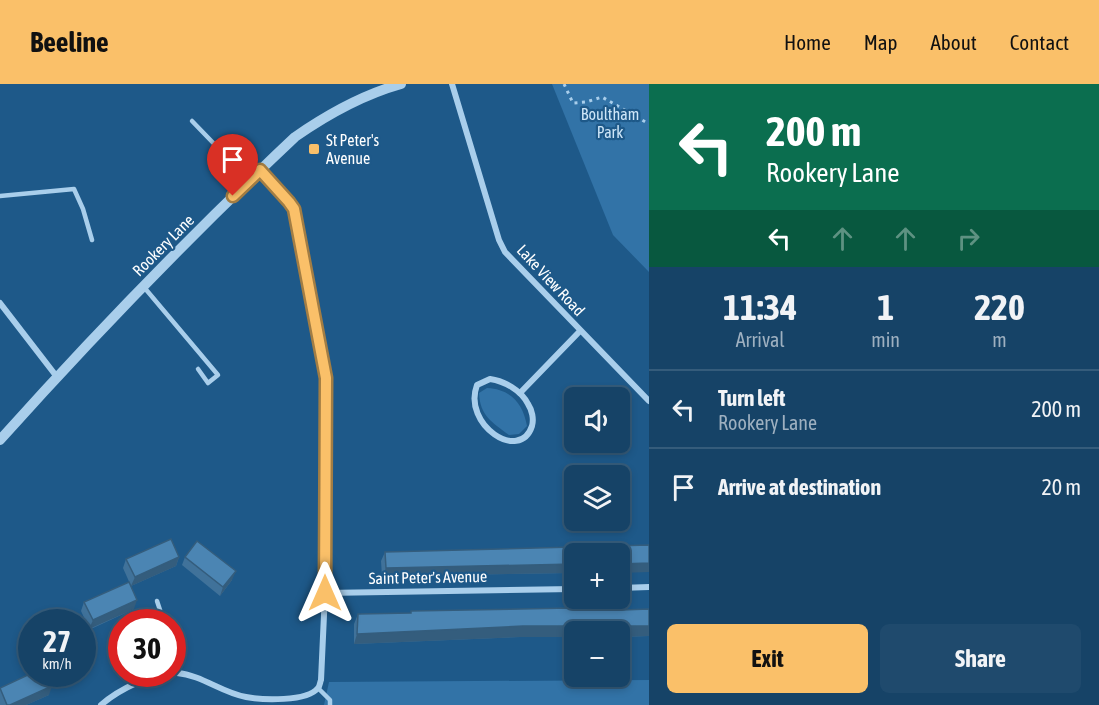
<!DOCTYPE html>
<html lang="en">
<head>
<meta charset="utf-8">
<style>
  body { margin:0; font-family:"Asap Condensed",sans-serif; background:#1f4a6d; color:#f1f3f6; height:100vh; display:flex; flex-direction:column; font-size:22px; white-space:nowrap }
  * { box-sizing:border-box; margin:0 }
  p { font-size:20px; color:#9eb0c0 }
  .icon { flex:none; width:33px; height:33px; fill:none; stroke:currentColor; stroke-width:2; stroke-linecap:round; stroke-linejoin:round }
  .map { position:relative; flex:1; overflow:hidden }
  .details { display:flex; flex-direction:column; background:#164367; width:450px }
  .details>* { flex:none }
  .guide { background:#0b6e4f; color:#fff; overflow:hidden }
  .fabs { position:absolute; left:564px; top:303px; display:grid; gap:12px }
  .fabs a { display:grid; place-items:center; width:66px; height:66px; border-radius:9px; background:#164367; box-shadow:0 3px 9px #0003,0 0 0 2px #355c7b; font-size:30px }
  .speed { position:absolute; left:18px; top:525px; display:flex; gap:12px; font-size:30px; font-weight:700; text-align:center }
  .speed>* { display:grid; place-content:center; width:78px; height:78px; border-radius:50%; background:#164367; box-shadow:0 3px 9px #0003,0 0 0 2px #355c7b; line-height:1 }
  .speed small { font-size:15px; font-weight:400 }
  .speed .limit { border:9px solid #d22; background:#fff; color:#111 }
  .pin { position:absolute; display:grid; place-items:center; width:51px; height:51px; color:#fff; margin:-62px -26px; border-radius:50% 50% 50% 0; rotate:-45deg; box-shadow:0 0 6px #0007 }
  .pin .icon { rotate:45deg }
  .me { position:absolute; width:66px; margin:-33px; rotate:0deg; stroke-linejoin:round; filter:drop-shadow(0 0 4px #0008) }
  .turn { display:flex; align-items:center; gap:21px; height:126px; padding:0 18px; font-size:27px }
  .turn .icon { width:78px; height:78px; stroke-width:2.5 }
  .turn b { display:block; font-size:42px; line-height:51px }
  .lanes { display:flex; align-items:center; height:57px; padding:0 18px; background:#0003; justify-content:center; gap:30px; direction:ltr }
  .lanes .off { opacity:.35 }
  .eta { display:flex; justify-content:space-evenly; align-items:center; height:102px; text-align:center }
  .eta b { font-size:36px; font-weight:700; line-height:42px }
  .primary-button { display:flex; gap:12px; margin-top:auto; padding:12px 18px }
  .primary-button a { flex:1; height:69px; border-radius:9px; background:#fac069; color:#111; font-size:24px; font-weight:700; line-height:69px; text-align:center }
  .primary-button a+a { background:#1f4a6d; color:#f1f3f6 }
  ul { padding:0; list-style:none }
  li { display:flex; align-items:center; gap:18px; height:78px; padding:0 18px; border-top:2px solid #355c7b }
  li div { flex:1 }
  li b { display:block; font-size:22px }
  li em { font-style:normal }
  header { display:flex; align-items:center; gap:36px; box-sizing:border-box; height:84px; padding:0 30px; background:#fac069; color:#111 }
  header strong { font-size:28px }
  nav { display:flex; gap:33px; margin-inline-start:auto; font-size:21px }
  main { display:flex; flex:1; min-height:0 }
  .map>svg:first-child { display:block }
  .green { fill:#3273a7 }
  .lines { fill:none; stroke-linecap:round; stroke-linejoin:round }
  .path { stroke:#a9ceeb; stroke-width:3; stroke-dasharray:3 4.5; stroke-linecap:butt }
  .service { stroke:#a9ceeb; stroke-width:4.5 }
  .minor { stroke:#a9ceeb; stroke-width:6 }
  .tertiary { stroke:#a9ceeb; stroke-width:10 }
  .wall { fill:#40729a }
  .shaded-wall { fill:#345d7d }
  .building { fill:#4b85b3; stroke:#345d7d; stroke-width:1.5 }
  .route-casing { stroke:#a27d44; stroke-width:15 }
  .route { stroke:#fac069; stroke-width:10 }
  .poi-dot { fill:#fac069; stroke:#1e5989; stroke-width:2 }
  .labels { text-anchor:middle; stroke-width:4.5; stroke-linejoin:round; paint-order:stroke }
  .park-label { font-size:16px; fill:#cee6f8; stroke:#1e5989 }
  .poi-label { font-size:16px; fill:#fff; stroke:#1e5989; text-anchor:start }
  .street-label { font-size:16px; fill:#fff; stroke:#1e5989 }
</style>
</head>
<body>
<header>
<strong>Beeline</strong>
<nav><a>Home</a><a>Map</a><a>About</a><a>Contact</a></nav>
</header>
<main>
<div class="map">
<svg width="649" height="621" viewBox="0 0 649 621">
  <rect width="100%" height="100%" fill="#1e5989"/>
  <!-- green -->
  <g class="green">
    <path d="M552,0h97v188l-36,-37z"/>
    <path d="M487,304c23,1 36,15 40,38l-8,8 -10,1c-17,-13 -29,-19 -30,-42z"/>
    <path d="M649,596v25h-325l5,-23z"/>
  </g>
  <g class="lines">
    <!-- path -->
    <path class="path" d="M564,0l9,19 13,-1 16,-5 47,27"/>
    <!-- service -->
    <g class="service">
      <path d="M192,37l57,59"/>
      <path d="M0,112l74,-7 9,20 9,31"/>
      <path d="M143,202l75,89 -10,8 -10,-14"/>
      <path d="M157,517l7,21"/>
      <path d="M318,604l12,12v5"/>
    </g>
    <!-- minor -->
    <g class="minor">
      <path d="M452,0l47,156 6,12 144,149"/>
      <path d="M260,86l29,32 5,7 31,154 1,14 -1,216 249,-4"/>
      <path d="M0,219l57,74"/>
      <path d="M490,295c14,2 31,11 38,25 4,6 6,15 4,22 -12,37 -70,-1 -55,-41z"/>
      <path d="M520,309l60,-62"/>
      <path d="M620,504l29,-1"/>
      <path d="M173,568l3,21"/>
      <path d="M101,621c17,-15 52,-33 76,-32 25,2 45,20 69,24 16,3 61,5 72,-9 2,-2 2,-6 3,-8l4,-87"/>
    </g>
    <!-- tertiary -->
    <path class="tertiary" d="M0,356c94,-105 192,-206 295,-303 33,-23 67,-42 106,-53"/>
  </g>
  <!-- wall -->
  <g class="wall">
    <path d="M385,468l235,2h-46v21h-3v-2l-189,3 -1,-15z"/>
    <path d="M179,473l-3,9 -45,20 -8,-18 3,-9z"/>
    <path d="M185,473l47,23 -12,16 -38,-31z"/>
    <path d="M84,518l50,7 -43,20 3,23 -12,5v-29l6,-2 -7,-15z"/>
    <path d="M649,525v27l-29,1v-5h-46v5h-54l-166,7v-20l4,-10 53,-1v-2l211,-1z"/>
    <path d="M0,604l49,7 -23,10h-26z"/>
  </g>
  <!-- shaded-wall -->
  <g class="shaded-wall">
    <path d="M179,473l-3,9 -45,20 4,-9z"/>
    <path d="M649,479v9l-29,1v-9z"/>
    <path d="M574,480l-3,9 -189,3 4,-8z"/>
    <path d="M574,482v9h-3z"/>
    <path d="M236,487l-4,9 -12,16 3,-9z"/>
    <path d="M137,516l-3,9 -45,20 4,-9z"/>
    <path d="M523,542h126v10l-29,1v-5h-46v5h-54l-166,7 3,-10z"/>
    <path d="M97,559l-3,9 -12,5v-7z"/>
    <path d="M52,602l-3,9 -23,10h-16z"/>
  </g>
  <!-- building -->
  <g class="building">
    <path d="M171,455l8,18 -44,20 -9,-18z"/>
    <path d="M197,457l39,30 -13,16 -38,-30z"/>
    <path d="M649,461v18l-29,1v-10h-46v12v-2l-188,4 -1,-16z"/>
    <path d="M129,498l8,18 -44,20 -9,-18z"/>
    <path d="M570,524l52,2 27,-1v17h-126l-166,8 1,-20 53,-1v-2z"/>
    <path d="M89,541l8,18 -15,7v-22z"/>
    <path d="M32,589l14,1 6,12 -42,19h-3l-7,-17z"/>
  </g>
  <g class="lines">
    <defs>
      <path id="route" d="M233,112l27,-26 29,32 5,7 32,169 -1,215"/>
    </defs>
    <!-- route casing -->
    <use href="#route" class="route-casing"/>
    <!-- route -->
    <use href="#route" class="route"/>
  </g>
  <!-- markers -->
  <rect class="poi-dot" x="308" y="59" width="12" height="12" rx="3"/>
  <g class="labels">
    <!-- park labels -->
    <g class="park-label">
      <text x="610" y="36">Boultham<tspan x="610" dy="18">Park</tspan></text>
    </g>
    <!-- poi labels -->
    <g class="poi-label">
      <text x="326" y="62">St Peter's<tspan x="326" dy="18">Avenue</tspan></text>
    </g>
    <!-- street labels -->
    <g class="street-label">
      <text transform="translate(163 161) rotate(-45)" y="6">Rookery Lane</text>
      <text transform="translate(551 196) rotate(47)" y="6">Lake View Road</text>
      <text transform="translate(428 493) rotate(-1)" y="6">Saint Peter's Avenue</text>
    </g>
  </g>
</svg>
<div class="fabs">
<a><svg class="icon" aria-label="sound" viewBox="0 0 24 24"><path d="M4 9h4l5-4v14l-5-4H4zM17 9q2 3 0 6"/></svg></a>
<a><svg class="icon" aria-label="layers" viewBox="0 0 24 24"><path d="M12 4l9 5-9 5-9-5zM3 14l9 5 9-5"/></svg></a>
<a>+</a>
<a>−</a>
</div>
<div class="speed"><div>27<small>km/h</small></div><div class="limit">30</div></div>
<div class="pin" style="left:233px;top:112px;background:#d93025"><svg class="icon" aria-label="arrive" viewBox="0 0 24 24"><path d="M6 21V4h12l-3 4 3 4H6"/></svg></div>
<svg class="me" style="left:325px;top:509px" viewBox="-20 -20 40 40"><path d="M0-17L14 15 0 8-14 15z" fill="#fac069" stroke="#fff" stroke-width="4"/></svg>
</div>
<section class="details">
<div class="guide">
<div class="turn"><svg class="icon" aria-label="left" viewBox="0 0 24 24"><path d="M17 20v-9H6M10 6l-5 5 5 5"/></svg><div><b>200 m</b>Rookery Lane</div></div>
<div class="lanes"><svg class="icon" aria-label="left" viewBox="0 0 24 24"><path d="M17 20v-9H6M10 6l-5 5 5 5"/></svg><svg class="icon off" aria-label="ahead" viewBox="0 0 24 24"><path d="M12 20V5M6 11l6-6 6 6"/></svg><svg class="icon off" aria-label="ahead" viewBox="0 0 24 24"><path d="M12 20V5M6 11l6-6 6 6"/></svg><svg class="icon off" aria-label="right" viewBox="0 0 24 24"><path d="M7 20v-9h11M14 6l5 5-5 5"/></svg></div>
</div>
<div class="eta">
<div><b>11:34</b><p>Arrival</p></div>
<div><b>1</b><p>min</p></div>
<div><b>220</b><p>m</p></div>
</div>
<ul>
<li><svg class="icon" aria-label="left" viewBox="0 0 24 24"><path d="M17 20v-9H6M10 6l-5 5 5 5"/></svg><div><b>Turn left</b><p>Rookery Lane</p></div><em>200 m</em></li>
<li><svg class="icon" aria-label="arrive" viewBox="0 0 24 24"><path d="M6 21V4h12l-3 4 3 4H6"/></svg><div><b>Arrive at destination</b></div><em>20 m</em></li>
</ul>
<div class="primary-button"><a>Exit</a><a>Share</a></div>
</section>
</main>
</body>
</html>
